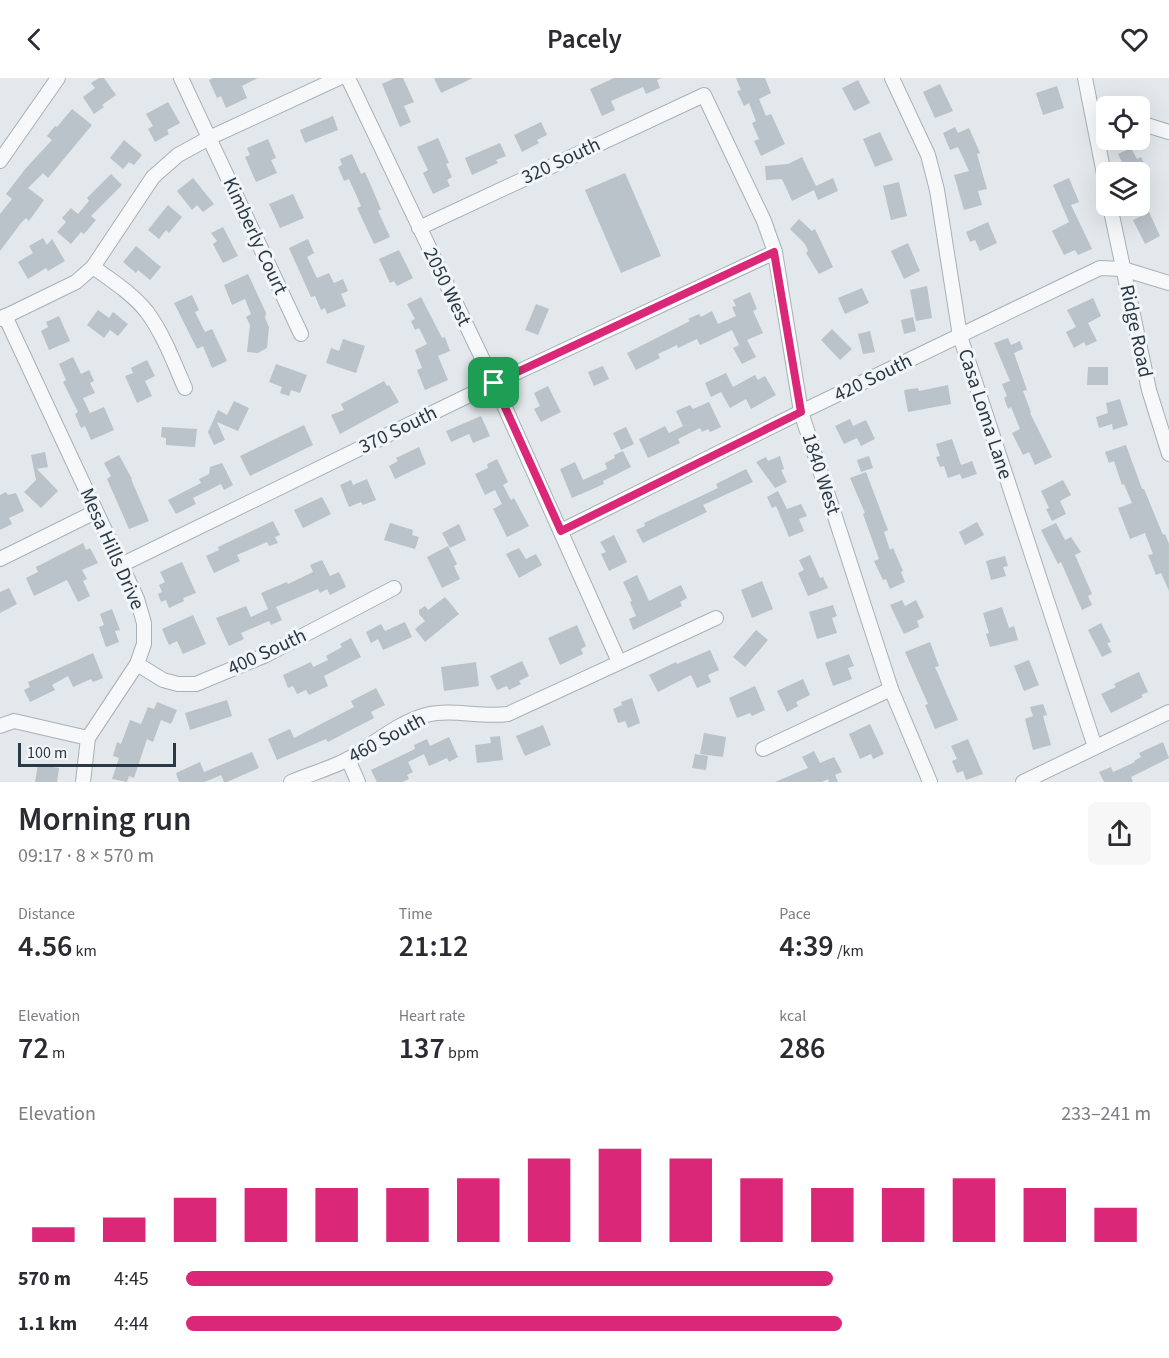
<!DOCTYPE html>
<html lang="en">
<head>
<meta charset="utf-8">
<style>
  body { margin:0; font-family:"Source Sans 3",sans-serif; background:#f7f7f7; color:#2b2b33; height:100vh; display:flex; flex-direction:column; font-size:22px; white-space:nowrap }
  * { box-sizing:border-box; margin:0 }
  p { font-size:20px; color:#7c7c81 }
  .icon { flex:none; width:33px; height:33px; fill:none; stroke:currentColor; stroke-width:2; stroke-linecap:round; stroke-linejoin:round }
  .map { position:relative; height:704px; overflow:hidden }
  .sheet { display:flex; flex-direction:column; background:#fff; flex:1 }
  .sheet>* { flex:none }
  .buttons { position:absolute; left:1096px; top:18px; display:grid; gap:12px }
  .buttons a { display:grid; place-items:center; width:54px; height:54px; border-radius:9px; background:#fff; box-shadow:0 6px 24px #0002; font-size:30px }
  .scale { position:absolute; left:18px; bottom:15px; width:158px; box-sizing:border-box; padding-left:6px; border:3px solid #2a3945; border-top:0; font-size:16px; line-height:21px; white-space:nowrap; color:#2a3945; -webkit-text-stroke:4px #f3f6f9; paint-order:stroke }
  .pin { position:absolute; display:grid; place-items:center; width:51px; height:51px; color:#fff; margin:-26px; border-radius:12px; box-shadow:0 3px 9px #0006 }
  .round { display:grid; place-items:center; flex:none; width:63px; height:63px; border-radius:9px; background:#f7f7f7 }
  .head { display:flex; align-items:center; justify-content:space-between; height:102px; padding:0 18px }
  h1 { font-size:33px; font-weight:600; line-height:45px }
  .metrics { display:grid; grid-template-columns:repeat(3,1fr); gap:9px; height:102px; padding:6px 18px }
  .metrics div { display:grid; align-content:center }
  .metrics b { font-size:30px; font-weight:600 }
  .metrics small { font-size:16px; font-weight:400 }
  .metrics p { font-size:16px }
  .chart { height:168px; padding:12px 18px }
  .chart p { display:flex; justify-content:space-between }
  .chart svg { width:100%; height:108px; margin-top:6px; stroke:#db2777; stroke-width:6 }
  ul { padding:0 18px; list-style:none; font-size:20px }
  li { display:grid; grid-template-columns:96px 72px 1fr; align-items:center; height:45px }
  li i { height:15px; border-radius:8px; background:#db2777 }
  header { display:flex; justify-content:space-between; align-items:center; height:78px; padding:0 18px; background:#fff; font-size:27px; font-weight:600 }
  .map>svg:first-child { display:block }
  .building { fill:#bac2ca }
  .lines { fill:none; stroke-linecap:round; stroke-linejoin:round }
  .minor-casing { stroke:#a8b0b7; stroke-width:16 }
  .minor { stroke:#f6f8fa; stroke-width:14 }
  .route-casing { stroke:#fff; stroke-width:12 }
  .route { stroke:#db2777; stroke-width:8 }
  .labels { text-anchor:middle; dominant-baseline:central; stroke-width:6; stroke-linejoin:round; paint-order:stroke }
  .street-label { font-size:20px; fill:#2a3945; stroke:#f3f6f9 }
</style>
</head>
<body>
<header><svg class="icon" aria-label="back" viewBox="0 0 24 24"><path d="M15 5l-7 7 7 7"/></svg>Pacely<svg class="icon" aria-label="heart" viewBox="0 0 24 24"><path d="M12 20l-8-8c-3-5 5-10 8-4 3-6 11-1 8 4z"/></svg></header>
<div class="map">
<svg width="1169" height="704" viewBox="0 0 1169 704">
  <rect width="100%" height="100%" fill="#e3e8ec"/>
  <!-- building -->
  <g class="building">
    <polygon points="99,0 104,0 116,17 102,27 104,29 94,36 83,19 95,10 91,5"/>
    <polygon points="213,0 258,0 242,8 247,20 226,30 221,18 217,20 209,2"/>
    <polygon points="395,0 403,0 414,24 404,28 411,44 400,49 382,6"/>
    <polygon points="434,0 473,0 441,15"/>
    <polygon points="614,0 662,0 657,2 660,10 646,16 643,9 611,23 615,32 602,38 590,11"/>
    <polygon points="736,0 765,0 771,15 759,21 766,38 771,36 785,66 761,78 754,63 759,61 752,45 756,43 749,25 744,28 737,13 741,12"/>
    <polygon points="858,2 870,25 854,33 842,10"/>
    <polygon points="940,6 953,33 935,40 923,14"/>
    <polygon points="1057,8 1064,30 1043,37 1036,15"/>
    <polygon points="168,24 180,45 167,52 169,56 155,64 148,51 153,48 146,36"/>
    <polygon points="72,31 92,47 48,100 43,95 28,110 44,122 29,143 26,140 21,145 0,173 0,136 12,121 6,116 26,90 52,62 47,58 55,48 57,49"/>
    <polygon points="333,38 338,52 305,65 300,52"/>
    <polygon points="541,44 547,57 537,62 539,65 522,74 514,57"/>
    <polygon points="955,49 958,55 969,50 980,75 977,76 987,111 978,113 982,127 964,132 954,97 969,93 958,69 950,72 943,55"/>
    <polygon points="880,54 893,82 875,89 863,61"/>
    <polygon points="438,60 449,85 446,86 452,99 447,102 450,108 433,116 423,95 428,92 417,69"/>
    <polygon points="268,61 276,80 271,82 277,95 256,104 245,79 250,77 247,70"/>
    <polygon points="124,62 142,77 134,87 129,84 123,91 110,80"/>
    <polygon points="500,65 506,78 496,82 498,85 472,97 465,80"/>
    <polygon points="1131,70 1137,81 1141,79 1147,92 1142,94 1127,94 1118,76"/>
    <polygon points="352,76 361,96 365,94 381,131 378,133 390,159 374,166 357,130 361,128 349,101 344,103 338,89 342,87 340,81"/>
    <polygon points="802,79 816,108 833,100 838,113 818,122 814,112 792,123 782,101 766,102 765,88 788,86"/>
    <polygon points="625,95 661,178 621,195 585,112"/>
    <polygon points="111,96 122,107 91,138 96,142 84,156 81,154 71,166 57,154 66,144 62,140 71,130 78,136 89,123 87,120"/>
    <polygon points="193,100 214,126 203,134 197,127 192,132 177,113"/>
    <polygon points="1069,100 1079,124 1071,127 1092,171 1078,177 1075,172 1064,177 1052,153 1069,144 1053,107"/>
    <polygon points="899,104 907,138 891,142 883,108"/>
    <polygon points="293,116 304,140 280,150 269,126"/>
    <polygon points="168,127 182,139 169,155 166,152 159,161 148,152"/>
    <polygon points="1149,134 1160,158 1145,166 1133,142"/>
    <polygon points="799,141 812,153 815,151 833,189 819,196 806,175 808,173 805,166 790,151"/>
    <polygon points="988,144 997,165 980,173 975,162 970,164 966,154"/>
    <polygon points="223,149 238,178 223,185 213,166 217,163 211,155"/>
    <polygon points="43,160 47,167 52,161 65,183 48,193 46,190 28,201 18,184 33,175 29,168"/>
    <polygon points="308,161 314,175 307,179 317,200 329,195 334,205 343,201 348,213 341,216 346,228 327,236 325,230 321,232 315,218 311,219 289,170"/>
    <polygon points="908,165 920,193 904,201 891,173"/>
    <polygon points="136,168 161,189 150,202 138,192 136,195 123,184"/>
    <polygon points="399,172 413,200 397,208 394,203 390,205 379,181"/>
    <polygon points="248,196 266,235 265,240 269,249 267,270 258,275 247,274 250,247 246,239 251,236 245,221 232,227 224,207"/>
    <polygon points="927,208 932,240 916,243 910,212"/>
    <polygon points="862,210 869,225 845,236 838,220"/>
    <polygon points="750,214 757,231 753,233 763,255 747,262 756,279 742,286 733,270 739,267 732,252 700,267 697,261 678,270 677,267 658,276 660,280 636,292 627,275 690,243 688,241 699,236 701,239 712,233 718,246 736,238 732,229 736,228 733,222"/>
    <polygon points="192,217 199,232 195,234 205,254 212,251 227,283 212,290 203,268 197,271 174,225"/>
    <polygon points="421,219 442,260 445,259 450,273 438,278 448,302 425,312 417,292 422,290 415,272 427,266 419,250 415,252 411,243 415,241 407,226"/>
    <polygon points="1093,220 1101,238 1088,245 1097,263 1086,268 1084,264 1074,270 1066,254 1076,249 1067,232"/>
    <polygon points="536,226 549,231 538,257 525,252"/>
    <polygon points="98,232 109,240 113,234 128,246 118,258 110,252 104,260 87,247"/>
    <polygon points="59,238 70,263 49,272 41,253 48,249 46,244"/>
    <polygon points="913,239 916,253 904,256 901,242"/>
    <polygon points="832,251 852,271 840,282 821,262"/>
    <polygon points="870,253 875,274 863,276 858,256"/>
    <polygon points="1008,260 1011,267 1020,263 1023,271 1014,275 1027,312 1023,313 1031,334 1030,335 1052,379 1035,387 1029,374 1023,377 1012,355 1020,351 1011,329 1008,331 1004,320 1007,318 1002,306 1010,303 994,265"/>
    <polygon points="343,261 365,268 356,295 326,285 331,270 339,273"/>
    <polygon points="73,279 81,296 89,292 94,303 90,305 95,315 83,320 90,335 104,329 114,352 91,362 85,348 81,350 75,336 78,334 63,304 66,302 59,286"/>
    <polygon points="147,282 155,298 145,303 152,318 137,325 125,298 133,295 131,290"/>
    <polygon points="276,286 307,297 300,315 291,312 289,318 280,315 282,309 269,304"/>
    <polygon points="603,288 609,301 594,308 588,294"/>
    <polygon points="1088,289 1108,289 1108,307 1087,307"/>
    <polygon points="726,295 733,309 755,297 758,302 765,298 776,317 751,331 746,321 730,330 721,314 711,319 705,305"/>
    <polygon points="384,303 387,308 389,307 399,324 340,356 331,337 344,332 341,326"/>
    <polygon points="948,307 951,326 908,334 904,312 918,310 919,313"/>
    <polygon points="548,308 561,334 541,344 534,331 540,328 534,315"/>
    <polygon points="1120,321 1128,347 1113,352 1112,346 1099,350 1096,339 1108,335 1106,325"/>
    <polygon points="234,323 249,330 238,353 217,344 225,362 214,367 208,354 218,332 227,337"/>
    <polygon points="709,324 721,349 710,354 708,351 702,354 700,350 678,361 680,365 648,380 639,361 665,348 669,355 683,348 676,333 690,327 693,331"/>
    <polygon points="481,338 490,358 473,365 469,356 451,364 446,353"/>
    <polygon points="850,341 853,348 866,342 875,361 861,368 857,360 844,366 835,348"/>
    <polygon points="304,347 313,367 250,398 240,378"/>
    <polygon points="162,349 197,351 195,369 166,367 166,360 161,359"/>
    <polygon points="626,349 634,366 621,372 613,355"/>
    <polygon points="952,361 961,387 972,383 977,396 962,401 960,396 948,400 944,388 940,389 936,379 940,378 936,366"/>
    <polygon points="1126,367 1142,411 1144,411 1163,457 1165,456 1169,466 1169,513 1161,495 1156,497 1148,477 1153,476 1145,455 1130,461 1118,430 1132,425 1124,406 1122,407 1114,383 1109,385 1105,374"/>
    <polygon points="419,369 426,386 395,401 389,388 398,383 396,380"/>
    <polygon points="623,373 631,389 603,403 604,406 572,420 560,391 575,384 583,402 607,391 605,385 615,380 614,377"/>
    <polygon points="45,374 48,389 37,391 58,413 41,430 24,414 36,402 31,377"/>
    <polygon points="119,377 132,401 131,401 149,443 129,451 107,401 111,398 104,385"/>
    <polygon points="780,378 784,391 781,392 787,404 775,410 756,384 766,379 768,383"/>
    <polygon points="869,378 873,390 861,394 857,382"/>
    <polygon points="497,381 508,404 503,407 511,422 514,420 529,448 507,459 493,431 502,426 495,412 485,417 475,396 488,390 487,386"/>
    <polygon points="222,385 233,407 224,412 221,406 193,420 196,426 176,436 168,422 201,405 199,401 209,396 210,389"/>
    <polygon points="746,391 753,404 703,427 707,434 643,465 636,452 645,448 644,445 718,410 716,406"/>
    <polygon points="866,394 888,452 884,454 890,472 893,470 903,493 901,494 905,504 890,511 886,501 883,502 874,483 879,481 863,436 865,435 850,400"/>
    <polygon points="367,401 376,422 363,427 361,424 349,429 340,407 351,402 353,407"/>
    <polygon points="1063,402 1071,417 1060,423 1066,436 1052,443 1046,431 1049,430 1041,413"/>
    <polygon points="778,413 787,431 801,426 807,438 799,441 804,453 789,459 776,428 772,430 767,419"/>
    <polygon points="6,414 8,417 16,415 24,433 9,440 12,446 0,452 0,417"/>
    <polygon points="322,419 331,436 303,450 294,432"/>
    <polygon points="273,443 280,457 275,459 278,465 269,468 267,464 237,477 240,483 214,495 206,478 219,472 218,469"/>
    <polygon points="977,444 984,457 965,467 959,454"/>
    <polygon points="390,445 413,452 412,457 419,459 415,471 384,462"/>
    <polygon points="1056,445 1065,462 1071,459 1081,474 1075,477 1092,516 1088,518 1092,527 1082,532 1061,484 1058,486 1041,452"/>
    <polygon points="459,446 466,462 450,470 442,455"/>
    <polygon points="614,457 627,484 609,493 601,476 606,474 600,464"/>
    <polygon points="83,465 86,472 90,470 98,485 82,492 87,501 83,503 90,518 78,524 67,502 34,518 26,500 38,494 36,489"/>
    <polygon points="448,468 457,486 454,488 460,501 442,510 427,479"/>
    <polygon points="519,470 526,481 536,476 542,487 519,500 506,476"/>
    <polygon points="810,477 820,500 823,499 828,510 808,518 798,495 804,492 799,482"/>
    <polygon points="1005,478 1008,488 1003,489 1006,498 991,502 986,483"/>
    <polygon points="322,482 330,498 339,494 346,509 330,517 327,511 320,515 318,511 276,529 282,542 271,547 269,543 241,555 244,561 229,568 216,540 246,528 251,539 268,531 261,515 287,504 288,506 313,494 310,487"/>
    <polygon points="182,484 196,515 183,520 184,523 169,530 166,522 161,524 158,516 162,514 159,507 165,504 160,494"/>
    <polygon points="637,497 649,523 681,507 687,520 680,524 682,528 633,552 629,541 636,538 630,524 632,523 623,504"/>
    <polygon points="762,503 773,531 752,540 741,512"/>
    <polygon points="9,510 17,526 0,535 0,514"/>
    <polygon points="445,519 459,536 425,564 415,551 425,543 419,536 419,532 425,528 428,532"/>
    <polygon points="902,522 905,528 916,522 924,539 917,543 919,549 904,556 890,527"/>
    <polygon points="833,527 837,538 832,540 837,555 817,561 809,534"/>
    <polygon points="1002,529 1009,550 1014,548 1018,562 990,569 986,556 989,555 983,535"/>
    <polygon points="112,531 120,552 115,553 119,564 106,569 99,549 104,547 100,536"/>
    <polygon points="193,537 206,566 183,576 177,563 169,567 162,551"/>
    <polygon points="405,544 412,559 383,572 378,561 371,565 366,554 381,546 385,553"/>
    <polygon points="1101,545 1111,564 1107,565 1112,574 1102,579 1088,552"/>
    <polygon points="577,547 586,568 581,571 583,576 560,587 548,560"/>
    <polygon points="756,552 768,562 745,589 733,579"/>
    <polygon points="351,560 361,579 324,598 328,608 309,617 306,612 297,616 293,608 288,610 283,597 311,584 313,589 328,582 326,578 342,569 340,566"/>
    <polygon points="930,564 939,588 935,589 958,642 935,651 925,627 928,626 905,574"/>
    <polygon points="710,572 719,592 708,597 711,604 697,610 691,597 658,614 649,597 676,584 677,586"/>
    <polygon points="93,575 103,600 93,604 91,601 73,609 68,598 52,607 55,612 30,624 24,612 30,609 28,604"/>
    <polygon points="849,576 854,588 848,590 852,601 833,608 825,585"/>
    <polygon points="1029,582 1039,607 1024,613 1014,588"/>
    <polygon points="522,583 529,598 519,603 521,606 509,612 507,608 497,612 490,598"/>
    <polygon points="476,584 479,608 444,613 441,589"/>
    <polygon points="1139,594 1148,614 1141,617 1143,619 1111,635 1101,616 1116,609 1114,606"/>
    <polygon points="803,601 810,617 796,624 798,628 787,634 777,613"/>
    <polygon points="755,608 765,632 752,638 750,635 737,640 729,620"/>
    <polygon points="376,610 385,627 371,634 374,640 328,664 326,661 277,682 268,661 290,651 294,660 354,629 351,623"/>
    <polygon points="632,620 640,645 628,650 625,643 618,645 613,631 622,627 621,624"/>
    <polygon points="227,622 232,638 190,652 185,635"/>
    <polygon points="157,624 177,632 171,646 161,642 153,664 147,661 134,700 129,698 127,704 112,701 119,680 113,678 117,664 121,666 130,642 141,646 148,629 154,631"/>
    <polygon points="1043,626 1047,637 1043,638 1051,667 1033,672 1025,641 1033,638 1030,629"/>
    <polygon points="870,646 884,676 873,681 871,676 860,681 849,656"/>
    <polygon points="543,647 551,667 525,678 516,658"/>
    <polygon points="704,655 726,659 723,679 700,676"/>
    <polygon points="500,658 503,682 477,685 475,667 491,665 490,659"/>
    <polygon points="449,659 458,679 449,684 447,680 429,688 424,676 408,684 413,694 407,697 409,701 402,704 377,704 371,692 415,671 414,667 427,661 430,668"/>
    <polygon points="968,661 983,696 966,702 963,693 957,695 952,683 957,681 951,668"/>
    <polygon points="1163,664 1169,680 1131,699 1133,704 1104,704 1099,694 1111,689 1113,694 1135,684 1134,683 1141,679 1139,675"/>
    <polygon points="814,673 820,685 834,679 842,694 835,697 838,704 829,704 828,701 822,704 775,704 808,690 802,679"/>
    <polygon points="252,674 259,690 227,704 224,704 221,697 205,704 179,704 176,695 200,684 204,694"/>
    <polygon points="695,676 708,678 706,692 692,690"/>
    <polygon points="38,686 59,690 57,704 35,704"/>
  </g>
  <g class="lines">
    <!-- minor casing -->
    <g class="minor-casing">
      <g id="minor">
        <polyline points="181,0 301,256"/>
        <polyline points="348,0 494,305 619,584"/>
        <polyline points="892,0 928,77 937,112 960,258 1095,669"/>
        <polyline points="1085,0 1107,111"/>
        <polyline points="1092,33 1107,36"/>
        <polyline points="1140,45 1169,54"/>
        <polyline points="0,83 58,0"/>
        <polyline points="1110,128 1149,312 1169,376"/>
        <polyline points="419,150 704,17 764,143 775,174 801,334 891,611 930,704"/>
        <path d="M93,189C111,202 133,216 147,234C164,257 174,285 185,310"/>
        <polyline points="5,238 137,521 144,545 144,566 137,586 88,660 83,704"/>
        <polyline points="0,241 76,204 93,189 153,99 178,77 209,60 339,0"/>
        <polyline points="561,453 801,334 1100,190 1123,191 1169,205"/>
        <polyline points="0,481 95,434"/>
        <polyline points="121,487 494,305 775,174"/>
        <polyline points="137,586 163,602 178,606 196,606 266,577 394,510"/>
        <polyline points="0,648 14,643 88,660"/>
        <polyline points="763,671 891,611"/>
        <polyline points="348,681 358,704"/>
        <path d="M291,704C310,696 332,690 350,680C374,666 399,644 426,637C453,630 481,640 508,636L716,540"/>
        <polyline points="1023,704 1169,634"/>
      </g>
    </g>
    <!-- minor -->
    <use href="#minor" class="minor"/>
  </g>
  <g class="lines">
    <!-- route casing -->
    <g class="route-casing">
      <polygon id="route" points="774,174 801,334 561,453 494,305"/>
    </g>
    <!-- route -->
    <use href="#route" class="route"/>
  </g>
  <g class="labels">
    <!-- street labels -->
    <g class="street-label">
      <text transform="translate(561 83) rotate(-25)">320 South</text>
      <text transform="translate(255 158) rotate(65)">Kimberly Court</text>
      <text transform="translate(447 209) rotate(64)">2050 West</text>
      <text transform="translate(1136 253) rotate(78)">Ridge Road</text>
      <text transform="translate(873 300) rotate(-26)">420 South</text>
      <text transform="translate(985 336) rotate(72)">Casa Loma Lane</text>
      <text transform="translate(398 352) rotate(-26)">370 South</text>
      <text transform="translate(821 396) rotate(72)">1840 West</text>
      <text transform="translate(112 471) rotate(66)">Mesa Hills Drive</text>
      <text transform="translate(267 574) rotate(-25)">400 South</text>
      <text transform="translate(387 660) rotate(-28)">460 South</text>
    </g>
  </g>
</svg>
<div class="buttons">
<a><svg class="icon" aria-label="locate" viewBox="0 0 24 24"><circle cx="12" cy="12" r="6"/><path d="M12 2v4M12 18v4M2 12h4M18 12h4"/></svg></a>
<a><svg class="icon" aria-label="layers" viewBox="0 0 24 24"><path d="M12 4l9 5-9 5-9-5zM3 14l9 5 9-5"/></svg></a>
</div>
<div class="scale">100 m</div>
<div class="pin" style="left:494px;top:305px;background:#1e9e55"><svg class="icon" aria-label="arrive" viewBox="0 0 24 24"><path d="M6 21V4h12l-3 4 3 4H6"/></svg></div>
</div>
<section class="sheet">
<div class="head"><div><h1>Morning run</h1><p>09:17 · 8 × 570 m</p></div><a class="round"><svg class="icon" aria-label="share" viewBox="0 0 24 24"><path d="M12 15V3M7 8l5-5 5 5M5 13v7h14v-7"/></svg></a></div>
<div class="metrics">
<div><p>Distance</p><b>4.56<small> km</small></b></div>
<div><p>Time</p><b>21:12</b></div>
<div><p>Pace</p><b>4:39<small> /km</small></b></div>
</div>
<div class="metrics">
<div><p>Elevation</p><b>72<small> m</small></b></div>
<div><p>Heart rate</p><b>137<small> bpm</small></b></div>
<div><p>kcal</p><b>286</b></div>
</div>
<div class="chart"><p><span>Elevation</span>233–241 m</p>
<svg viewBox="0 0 160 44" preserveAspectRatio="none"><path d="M5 44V38M15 44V34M25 44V26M35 44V22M45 44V22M55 44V22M65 44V18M75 44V10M85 44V6M95 44V10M105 44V18M115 44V22M125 44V22M135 44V18M145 44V22M155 44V30"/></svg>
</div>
<ul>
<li><b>570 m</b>4:45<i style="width:67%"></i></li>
<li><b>1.1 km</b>4:44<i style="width:68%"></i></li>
</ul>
</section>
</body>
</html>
